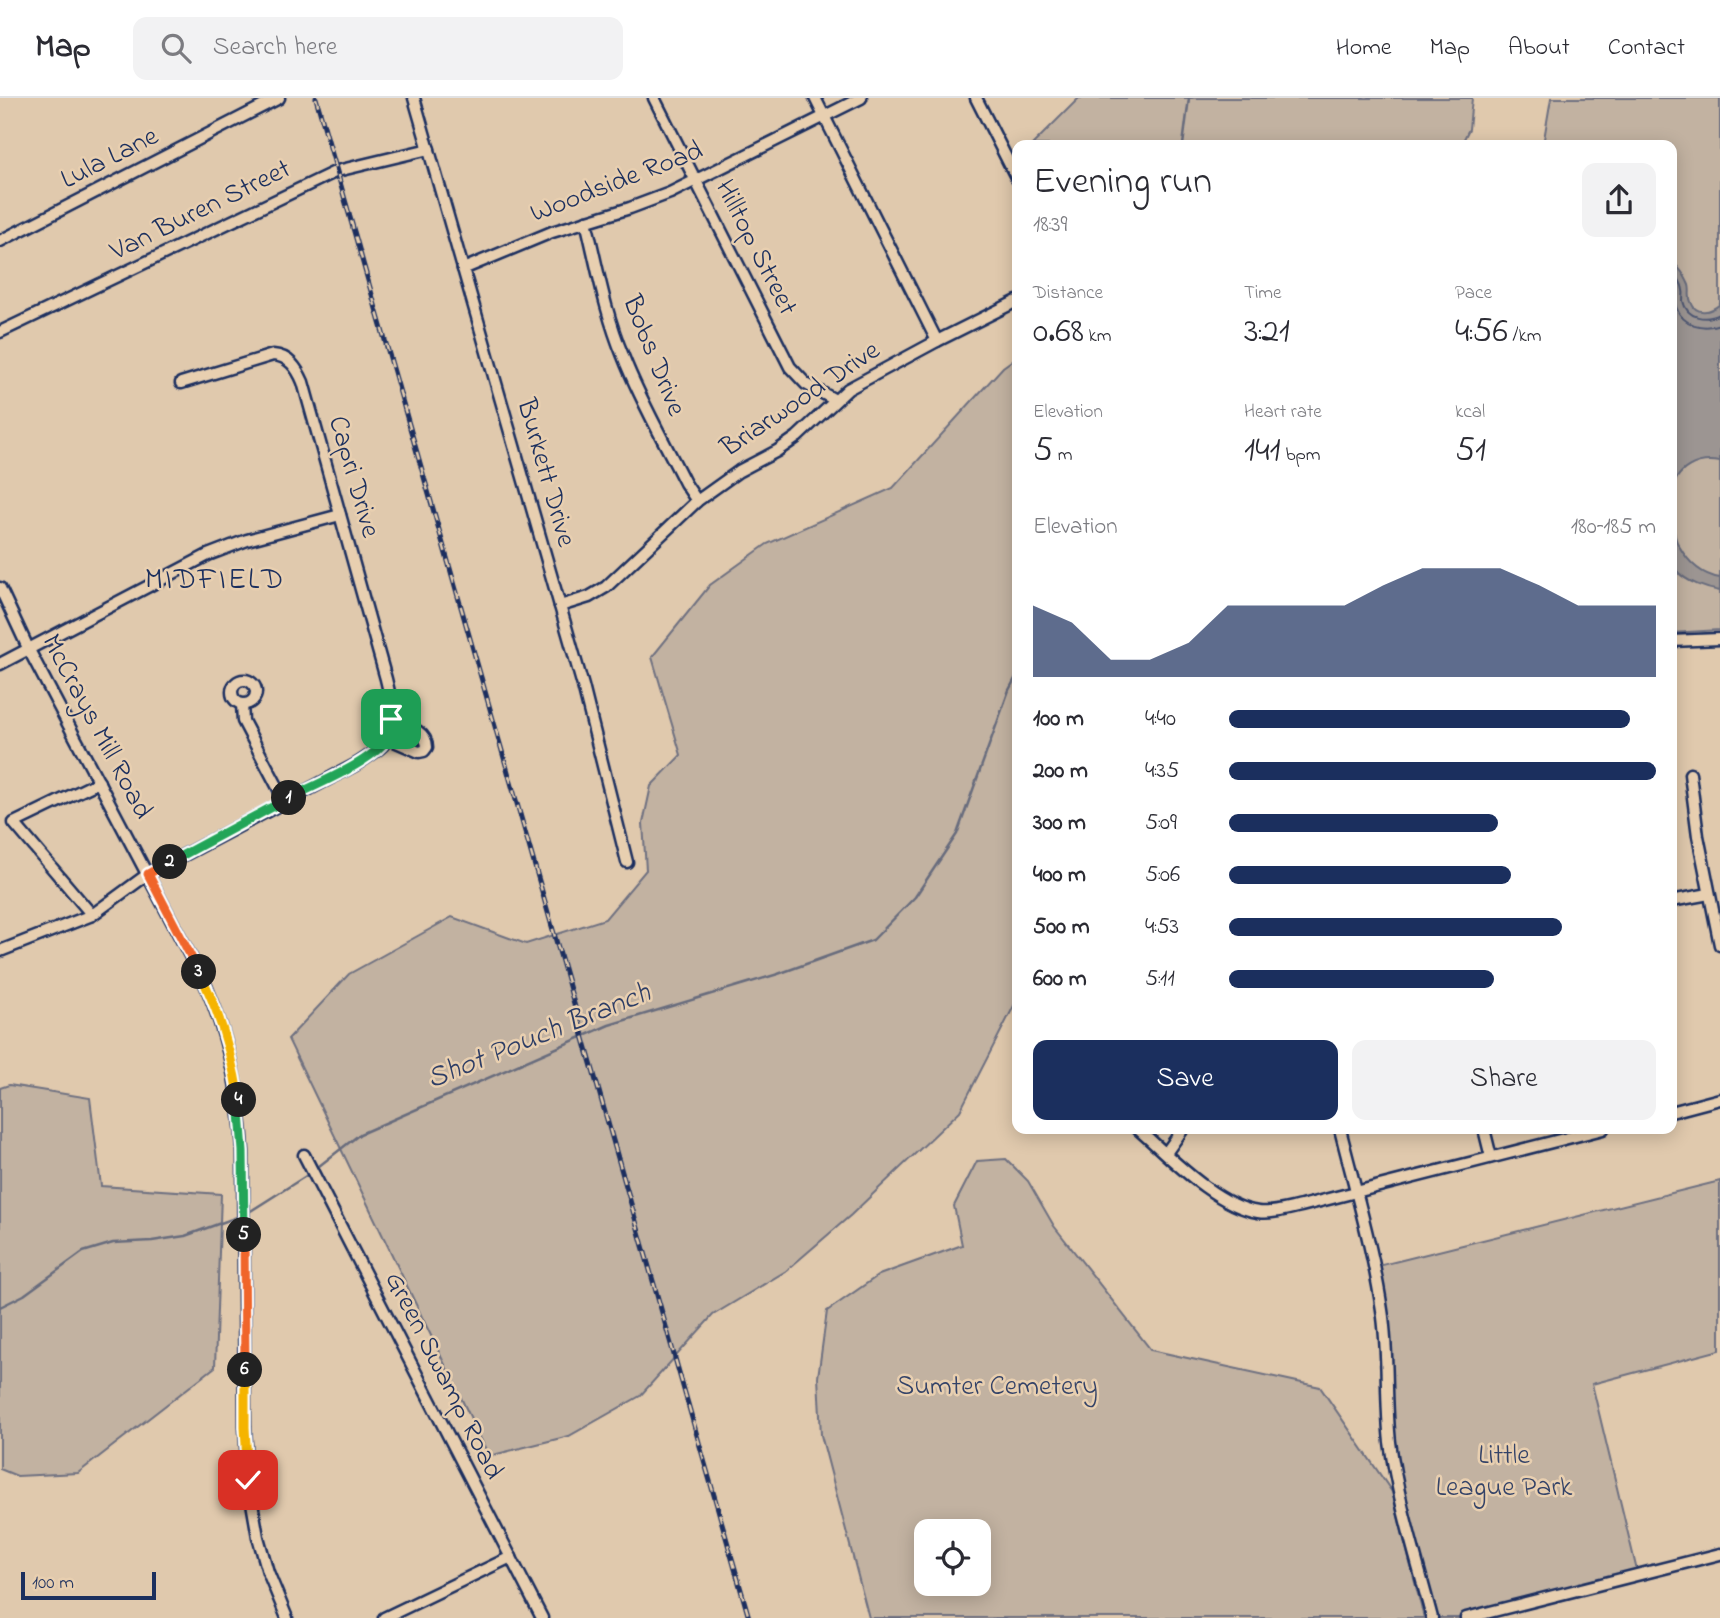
<!DOCTYPE html>
<html lang="en">
<head>
<meta charset="utf-8">
<style>
  body { margin:0; font-family:"Indie Flower",sans-serif; background:#f2f2f3; color:#2b2b33; height:100vh; display:flex; flex-direction:column; font-size:26px; white-space:nowrap }
  * { box-sizing:border-box; margin:0 }
  p { font-size:23px; color:#7c7c81 }
  .icon { flex:none; width:38px; height:38px; fill:none; stroke:currentColor; stroke-width:2; stroke-linecap:round; stroke-linejoin:round }
  .map { position:relative; flex:1; overflow:hidden }
  .panel { position:absolute; left:1012px; top:42px; width:665px; height:994px; display:flex; flex-direction:column; background:#fff; border-radius:14px; box-shadow:0 4px 18px #0003 }
  .panel>* { flex:none }
  .tools { position:absolute; left:914px; top:1421px; display:grid; gap:14px }
  .tools a { display:grid; place-items:center; width:77px; height:77px; border-radius:14px; background:#fff; box-shadow:0 4px 18px #0003; font-size:35px }
  .scale { position:absolute; left:21px; bottom:18px; width:135px; box-sizing:border-box; padding-left:7px; border:4px solid #1b2f5e; border-top:0; font-size:19px; line-height:24px; white-space:nowrap; color:#1b2f5e; -webkit-text-stroke:5px #e8cfb0; paint-order:stroke }
  .pin { position:absolute; display:grid; place-items:center; width:60px; height:60px; color:#fff; margin:-30px; border-radius:14px; box-shadow:0 4px 10px #0006 }
  .km { position:absolute; width:35px; height:35px; margin:-18px; border-radius:50%; background:#222; color:#fff; font-size:19px; line-height:35px; text-align:center }
  .round { display:grid; place-items:center; flex:none; width:74px; height:74px; border-radius:14px; background:#f2f2f3 }
  .overview { display:flex; align-items:center; justify-content:space-between; height:119px; padding:0 21px }
  h1 { font-size:38px; font-weight:600; line-height:52px }
  .stats { display:grid; grid-template-columns:repeat(3,1fr); gap:10px; height:119px; padding:7px 21px }
  .stats div { display:grid; align-content:center }
  .stats b { font-size:35px; font-weight:600 }
  .stats small { font-size:19px; font-weight:400 }
  .stats p { font-size:19px }
  .chart { height:196px; padding:14px 21px }
  .chart p { display:flex; justify-content:space-between }
  .chart svg { width:100%; height:126px; margin-top:7px; fill:#1b2f5e; opacity:.7 }
  .primary-button { display:flex; gap:14px; margin-top:auto; padding:14px 21px }
  .primary-button a { flex:1; height:80px; border-radius:14px; background:#1b2f5e; color:#fff; font-size:28px; font-weight:600; line-height:80px; text-align:center }
  .primary-button a+a { background:#f2f2f3; color:#2b2b33 }
  ul { padding:0 21px; list-style:none; font-size:23px }
  li { display:grid; grid-template-columns:112px 84px 1fr; align-items:center; height:52px }
  li i { height:18px; border-radius:9px; background:#1b2f5e }
  header { display:flex; align-items:center; gap:42px; box-sizing:border-box; height:98px; padding:0 35px; background:#fff; border-bottom:2px solid #e1e1e2 }
  header strong { font-size:33px }
  nav { display:flex; gap:38px; margin-inline-start:auto; font-size:24px }
  .search { width:490px; height:63px; background:#f2f2f3; display:flex; align-items:center; gap:18px; box-sizing:border-box; padding:0 24px; border-radius:14px; color:#7c7c81; font-size:26px }
  .map>svg:first-child { display:block }
  .green { fill:#c2b2a1; stroke:#6e7080; stroke-width:2; fill-rule:evenodd }
  .water { fill:#9c9592; stroke:#686c7d; stroke-width:2 }
  .lines { fill:none; stroke-linecap:round; stroke-linejoin:round }
  .shore { stroke:#4f5873; stroke-width:2 }
  .stream { stroke:#686c7d; stroke-width:2.5 }
  .minor-casing { stroke:#1b2f5e; stroke-width:15 }
  .minor { stroke:#e8cfb0; stroke-width:10 }
  .rail-casing { stroke:#1b2f5e; stroke-width:5 }
  .rail { stroke:#e8cfb0; stroke-width:2.5; stroke-dasharray:8; stroke-linecap:butt }
  .split-1-casing { stroke:#fff; stroke-width:14 }
  .split-2-casing { stroke:#fff; stroke-width:14 }
  .split-3-casing { stroke:#fff; stroke-width:14 }
  .split-4-casing { stroke:#fff; stroke-width:14 }
  .split-5-casing { stroke:#fff; stroke-width:14 }
  .split-6-casing { stroke:#fff; stroke-width:14 }
  .split-7-casing { stroke:#fff; stroke-width:14 }
  .split-1 { stroke:#22a559; stroke-width:9 }
  .split-2 { stroke:#22a559; stroke-width:9 }
  .split-3 { stroke:#f0652b; stroke-width:9 }
  .split-4 { stroke:#f5b400; stroke-width:9 }
  .split-5 { stroke:#22a559; stroke-width:9 }
  .split-6 { stroke:#f0652b; stroke-width:9 }
  .split-7 { stroke:#f5b400; stroke-width:9 }
  .labels { text-anchor:middle; dominant-baseline:central; stroke-width:5; stroke-linejoin:round; paint-order:stroke }
  .street-label { font-size:28px; fill:#1b2f5e; stroke:#e8cfb0 }
  .park-label { font-size:28px; fill:#344368; stroke:#e8cfb0 }
  .neighbourhood-label { font-size:30px; letter-spacing:2px; fill:#1b2f5e; stroke:#e8cfb0 }
  .water-label { font-size:30px; font-style:italic; fill:#2e3e66; stroke:#e8cfb0 }
</style>
</head>
<body>
<header>
<strong>Map</strong>
<div class="search"><svg class="icon" aria-label="search" viewBox="0 0 24 24"><circle cx="10" cy="10" r="6"/><path d="M15 15l6 6"/></svg>Search here</div>
<nav><a>Home</a><a>Map</a><a>About</a><a>Contact</a></nav>
</header>
<div class="map">
<svg width="1720" height="1520" viewBox="0 0 1720 1520">
  <rect width="100%" height="100%" fill="#e0c9ad"/>
  <filter id="ink" filterUnits="userSpaceOnUse"><feTurbulence type="fractalNoise" baseFrequency=".0143" numOctaves="2"/><feDisplacementMap in="SourceGraphic" scale="14" xChannelSelector="R" yChannelSelector="G"/><feConvolveMatrix kernelMatrix="1 2 1 2 8 2 1 2 1" color-interpolation-filters="sRGB"/></filter>
  <g filter="url(#ink)">
    <!-- green -->
    <g class="green">
      <polygon points="1079,0 1472,0 1469,31 1461,47 1032,47"/>
      <polygon points="1551,0 1720,0 1720,532 1671,535 1671,47 1543,47"/>
      <polygon points="1017,259 1017,902 960,1013 851,1117 786,1173 713,1217 640,1298 569,1338 489,1358 288,941 349,876 452,819 526,846 605,821 646,772 643,725 651,688 681,657 652,559 710,487 767,446 893,390 1003,269"/>
      <polygon points="9,987 90,1000 101,1088 221,1096 215,1269 78,1375 17,1378 0,1371 0,990"/>
      <path d="M1006,1061L1028,1083L1054,1128L1151,1252L1320,1289L1392,1394L1424,1520H869L821,1337L818,1279L827,1213L879,1177L962,1147L954,1108L977,1063ZM926,1433H978V1486H926Z"/>
      <polygon points="1720,1083 1720,1252 1592,1286 1638,1477 1466,1520 1432,1520 1401,1399 1374,1169"/>
    </g>
    <!-- water -->
    <path class="water" d="M1671,163C1680,170 1684,176 1689,187C1691,193 1688,198 1691,204C1696,218 1711,214 1720,206V364C1698,360 1675,370 1672,395C1671,402 1672,410 1672,417C1673,427 1673,439 1679,448C1688,464 1702,477 1720,480V493C1707,491 1686,484 1677,473C1674,470 1673,466 1671,463Z"/>
    <g class="lines">
      <!-- shore -->
      <g class="shore">
        <path d="M1671,172C1676,177 1682,185 1683,192C1684,195 1683,199 1683,203C1687,221 1706,223 1720,216"/>
        <path d="M1671,187C1675,194 1673,202 1676,209C1683,228 1703,232 1720,226"/>
      </g>
      <!-- stream -->
      <g class="stream">
        <polyline points="1183,47 1189,0"/>
        <polyline points="314,1072 360,1036 609,927 778,876 873,842 915,799 957,736 1009,592 1017,577"/>
        <polyline points="246,1116 309,1076"/>
        <polyline points="0,1209 24,1197 83,1154 113,1145 152,1143 185,1138 240,1118"/>
      </g>
      <!-- minor casing -->
      <g class="minor-casing">
        <g id="minor">
          <polyline points="414,0 583,588 627,764"/>
          <polyline points="654,0 790,269 806,286 835,302"/>
          <polyline points="815,0 937,243"/>
          <polyline points="976,0 1017,81"/>
          <path d="M586,123C597,168 605,215 623,258C640,302 664,343 685,385L697,403"/>
          <polyline points="0,143 279,0"/>
          <polyline points="463,171 552,134 630,110 670,95 861,0"/>
          <polyline points="0,234 337,73 429,51"/>
          <path d="M0,490L28,550L206,888C229,941 240,995 243,1053L245,1329L248,1382L258,1439L268,1474L287,1520"/>
          <polyline points="560,508 589,499 606,489 697,403 739,373 777,353 797,339 848,291 937,243 1017,203"/>
          <polyline points="1671,543 1720,541"/>
          <polyline points="0,566 208,457 247,442 340,417"/>
          <circle cx="244" cy="594" r="12"/>
          <polyline points="242,606 243,623 285,703"/>
          <path d="M387,640L419,654L424,653L427,649C427,632 404,627 391,621"/>
          <polyline points="1690,676 1698,738 1720,847"/>
          <polyline points="1671,803 1709,796"/>
          <polyline points="92,817 14,725 99,684"/>
          <path d="M0,853L92,817L148,776L355,667C364,661 375,655 383,647C397,629 391,601 386,581L303,284C297,270 289,258 273,257L181,285"/>
          <polyline points="1671,1014 1720,1001"/>
          <path d="M1138,1031C1169,1058 1216,1108 1258,1114C1272,1116 1287,1111 1301,1108L1603,1031"/>
          <path d="M1340,1031C1355,1091 1373,1151 1382,1212C1389,1256 1385,1300 1390,1344C1398,1404 1417,1462 1432,1520"/>
          <polyline points="1484,1031 1491,1059"/>
          <polyline points="1166,1055 1183,1031"/>
          <polyline points="304,1057 542,1520"/>
          <polyline points="384,1520 511,1459"/>
          <polyline points="1466,1520 1720,1456"/>
        </g>
      </g>
      <!-- minor -->
      <use href="#minor" class="minor"/>
      <!-- rail casing -->
      <g class="rail-casing">
        <polyline id="rail" points="316,0 749,1520"/>
      </g>
      <!-- rail -->
      <use href="#rail" class="rail"/>
    </g>
  </g>
  <g class="lines" filter="url(#ink)">
    <!-- split-1 casing -->
    <g class="split-1-casing">
      <path id="split-1" d="M289,700C314,688 364,667 382,647C388,640 390,631 391,621"/>
    </g>
    <!-- split-2 casing -->
    <g class="split-2-casing">
      <polyline id="split-2" points="170,764 289,700"/>
    </g>
    <!-- split-3 casing -->
    <g class="split-3-casing">
      <polyline id="split-3" points="170,764 148,776 199,874"/>
    </g>
    <!-- split-4 casing -->
    <g class="split-4-casing">
      <path id="split-4" d="M199,874C220,914 232,957 239,1002"/>
    </g>
    <!-- split-5 casing -->
    <g class="split-5-casing">
      <polyline id="split-5" points="239,1002 243,1053 244,1137"/>
    </g>
    <!-- split-6 casing -->
    <g class="split-6-casing">
      <polyline id="split-6" points="244,1137 245,1272"/>
    </g>
    <!-- split-7 casing -->
    <g class="split-7-casing">
      <polyline id="split-7" points="245,1272 245,1329 248,1382"/>
    </g>
    <!-- split-1 -->
    <use href="#split-1" class="split-1"/>
    <!-- split-2 -->
    <use href="#split-2" class="split-2"/>
    <!-- split-3 -->
    <use href="#split-3" class="split-3"/>
    <!-- split-4 -->
    <use href="#split-4" class="split-4"/>
    <!-- split-5 -->
    <use href="#split-5" class="split-5"/>
    <!-- split-6 -->
    <use href="#split-6" class="split-6"/>
    <!-- split-7 -->
    <use href="#split-7" class="split-7"/>
  </g>
  <g class="labels">
    <!-- street labels -->
    <g class="street-label">
      <text transform="translate(110 61) rotate(-27)">Lula Lane</text>
      <text transform="translate(617 85) rotate(-21)">Woodside Road</text>
      <text transform="translate(201 113) rotate(-26)">Van Buren Street</text>
      <text transform="translate(755 150) rotate(63)">Hilltop Street</text>
      <text transform="translate(653 258) rotate(68)">Bobs Drive</text>
      <text transform="translate(801 302) rotate(-34)">Briarwood Drive</text>
      <text transform="translate(545 375) rotate(74)">Burkett Drive</text>
      <text transform="translate(353 379) rotate(74)">Capri Drive</text>
      <text transform="translate(96 629) rotate(62)">McCrays Mill Road</text>
      <text transform="translate(443 1278) rotate(63)">Green Swamp Road</text>
    </g>
    <!-- park labels -->
    <g class="park-label">
      <text x="997" y="1289">Sumter Cemetery</text>
      <text x="1504" y="1358">Little<tspan x="1504" dy="32">League Park</tspan></text>
    </g>
    <!-- neighbourhood labels -->
    <g class="neighbourhood-label">
      <text x="215" y="483">MIDFIELD</text>
    </g>
    <!-- water labels -->
    <g class="water-label">
      <text transform="translate(539 939) rotate(-22)">Shot Pouch Branch</text>
    </g>
  </g>
</svg>
<div class="tools">
<a><svg class="icon" aria-label="locate" viewBox="0 0 24 24"><circle cx="12" cy="12" r="6"/><path d="M12 2v4M12 18v4M2 12h4M18 12h4"/></svg></a>
</div>
<div class="scale">100 m</div>
<div class="pin" style="left:391px;top:621px;background:#1e9e55"><svg class="icon" aria-label="arrive" viewBox="0 0 24 24"><path d="M6 21V4h12l-3 4 3 4H6"/></svg></div>
<div class="pin" style="left:248px;top:1382px;background:#d93025"><svg class="icon" aria-label="check" viewBox="0 0 24 24"><path d="M5 12l5 5 9-10"/></svg></div>
<b class="km" style="left:289px;top:700px">1</b>
<b class="km" style="left:170px;top:764px">2</b>
<b class="km" style="left:199px;top:874px">3</b>
<b class="km" style="left:239px;top:1002px">4</b>
<b class="km" style="left:244px;top:1137px">5</b>
<b class="km" style="left:245px;top:1272px">6</b>
<section class="panel">
<div class="overview"><div><h1>Evening run</h1><p>18:39</p></div><a class="round"><svg class="icon" aria-label="share" viewBox="0 0 24 24"><path d="M12 15V3M7 8l5-5 5 5M5 13v7h14v-7"/></svg></a></div>
<div class="stats">
<div><p>Distance</p><b>0.68<small> km</small></b></div>
<div><p>Time</p><b>3:21</b></div>
<div><p>Pace</p><b>4:56<small> /km</small></b></div>
</div>
<div class="stats">
<div><p>Elevation</p><b>5<small> m</small></b></div>
<div><p>Heart rate</p><b>141<small> bpm</small></b></div>
<div><p>kcal</p><b>51</b></div>
</div>
<div class="chart"><p><span>Elevation</span>180–185 m</p>
<svg viewBox="0 0 160 44" preserveAspectRatio="none"><path d="M0 44V19L10 25L20 38L30 38L40 32L50 19L60 19L70 19L80 19L90 12L100 6L110 6L120 6L130 12L140 19L150 19L160 19V44z"/></svg>
</div>
<ul>
<li><b>100 m</b>4:40<i style="width:94%"></i></li>
<li><b>200 m</b>4:35<i style="width:100%"></i></li>
<li><b>300 m</b>5:09<i style="width:63%"></i></li>
<li><b>400 m</b>5:06<i style="width:66%"></i></li>
<li><b>500 m</b>4:53<i style="width:78%"></i></li>
<li><b>600 m</b>5:11<i style="width:62%"></i></li>
</ul>
<div class="primary-button"><a>Save</a><a>Share</a></div>
</section>
</div>
</body>
</html>
